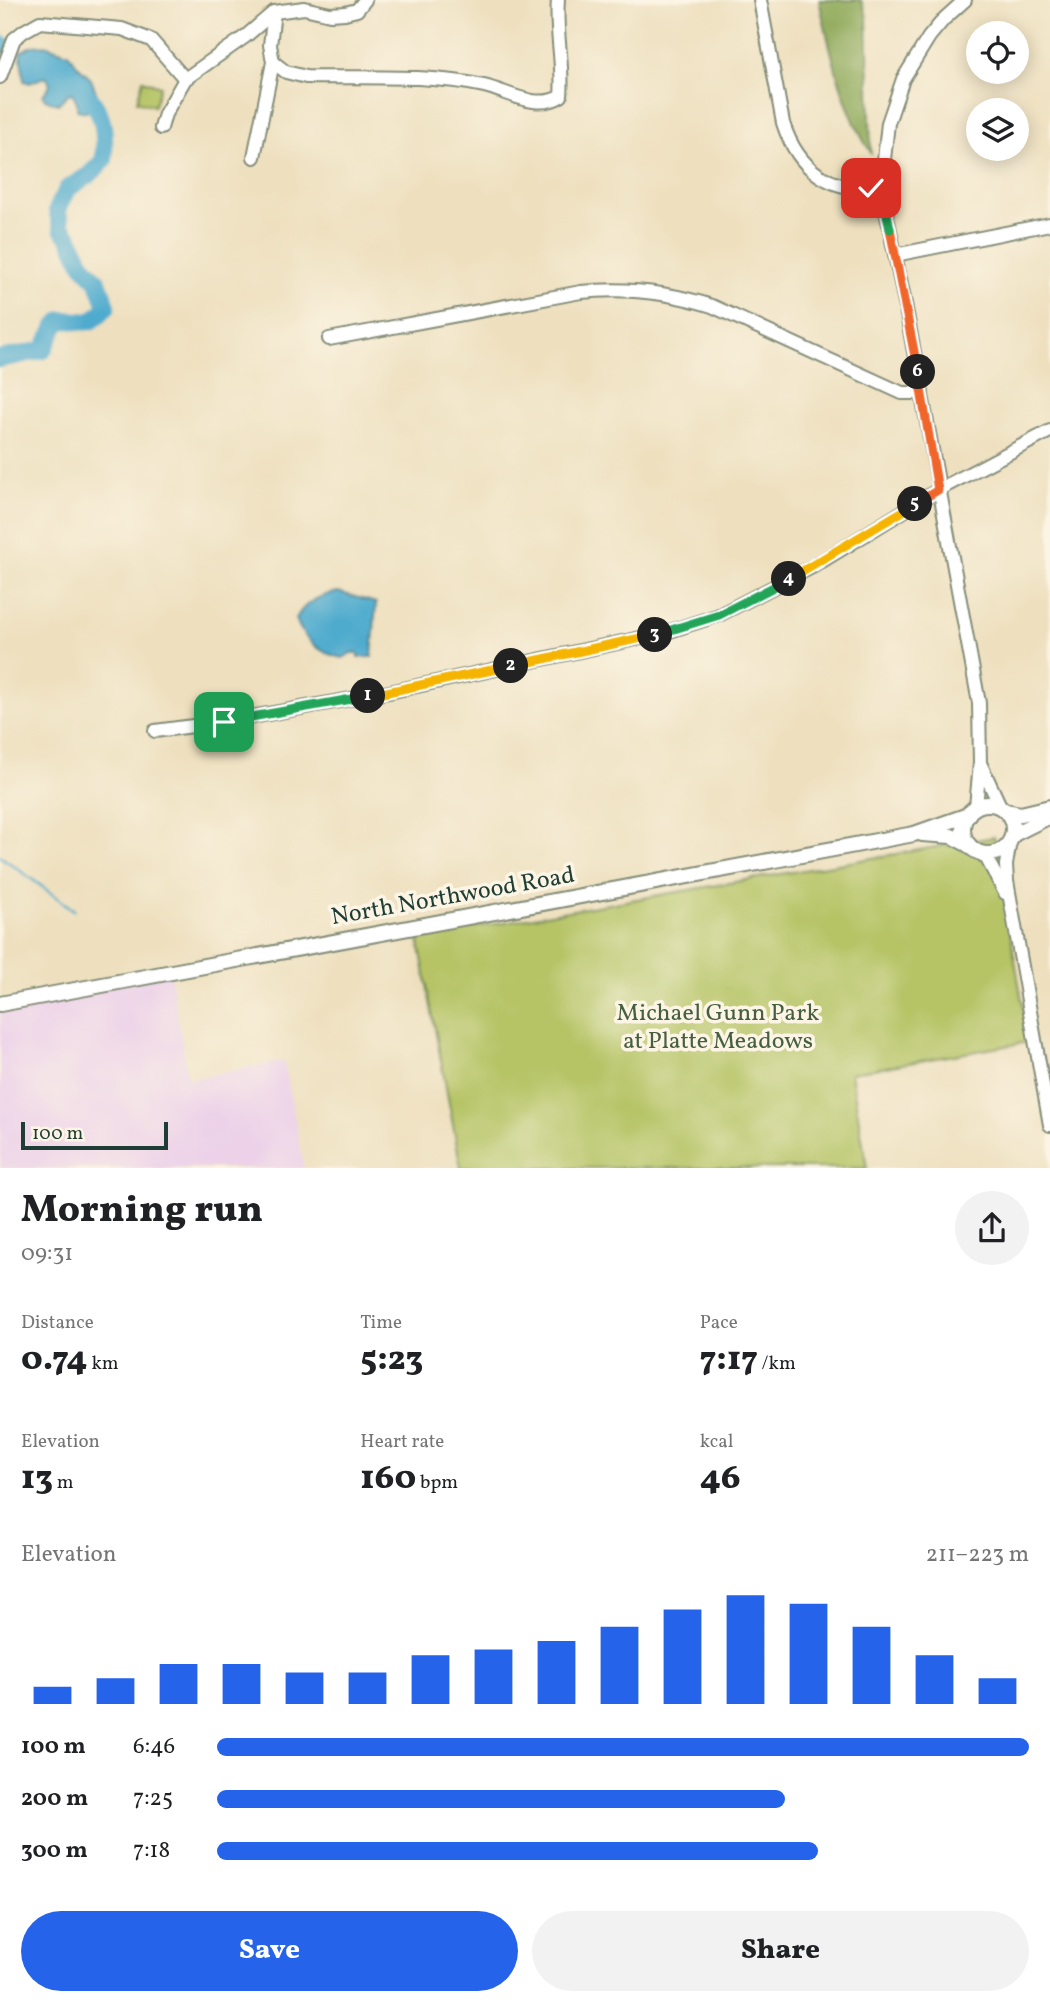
<!DOCTYPE html>
<html lang="en">
<head>
<meta charset="utf-8">
<style>
  body { margin:0; font-family:Vollkorn,serif; background:#f2f2f2; color:#202124; height:100vh; display:flex; flex-direction:column; font-size:26px; white-space:nowrap }
  * { box-sizing:border-box; margin:0 }
  p { font-size:23px; color:#757577 }
  .icon { flex:none; width:38px; height:38px; fill:none; stroke:currentColor; stroke-width:2; stroke-linecap:round; stroke-linejoin:round }
  .map { position:relative; height:1168px; overflow:hidden }
  .drawer { display:flex; flex-direction:column; background:#fff; flex:1 }
  .drawer>* { flex:none }
  .tools { position:absolute; left:966px; top:21px; display:grid; gap:14px }
  .tools a { display:grid; place-items:center; width:63px; height:63px; border-radius:50%; background:#fff; box-shadow:0 4px 18px #0003; font-size:35px }
  .scale { position:absolute; left:21px; bottom:18px; width:147px; box-sizing:border-box; padding-left:7px; border:4px solid #1f3d34; border-top:0; font-size:19px; line-height:24px; white-space:nowrap; color:#1f3d34; -webkit-text-stroke:5px #fcf5e5; paint-order:stroke }
  .pin { position:absolute; display:grid; place-items:center; width:60px; height:60px; color:#fff; margin:-30px; border-radius:14px; box-shadow:0 4px 10px #0006 }
  .km { position:absolute; width:35px; height:35px; margin:-18px; border-radius:50%; background:#222; color:#fff; font-size:19px; line-height:35px; text-align:center }
  .round { display:grid; place-items:center; flex:none; width:74px; height:74px; border-radius:37px; background:#f2f2f2 }
  .head { display:flex; align-items:center; justify-content:space-between; height:119px; padding:0 21px }
  h1 { font-size:38px; font-weight:800; line-height:52px }
  .stats { display:grid; grid-template-columns:repeat(3,1fr); gap:10px; height:119px; padding:7px 21px }
  .stats div { display:grid; align-content:center }
  .stats b { font-size:35px; font-weight:800 }
  .stats small { font-size:19px; font-weight:400 }
  .stats p { font-size:19px }
  .chart { height:196px; padding:14px 21px }
  .chart p { display:flex; justify-content:space-between }
  .chart svg { width:100%; height:126px; margin-top:7px; stroke:#2563eb; stroke-width:6 }
  .button { display:flex; gap:14px; margin-top:auto; padding:14px 21px }
  .button a { flex:1; height:80px; border-radius:42px; background:#2563eb; color:#fff; font-size:28px; font-weight:800; line-height:80px; text-align:center }
  .button a+a { background:#f2f2f2; color:#202124 }
  ul { padding:0 21px; list-style:none; font-size:23px }
  li { display:grid; grid-template-columns:112px 84px 1fr; align-items:center; height:52px }
  li i { height:18px; border-radius:9px; background:#2563eb }
  .map>svg:first-child { display:block }
  .built { fill:#ecd1e9 }
  .green { fill:#b6c466; stroke:#6a804d; stroke-width:2 }
  .forest { fill:#90aa5b; stroke:#587448; stroke-width:2 }
  .water { fill:#50abce; stroke:#387481; stroke-width:2 }
  .lines { fill:none; stroke-linecap:round; stroke-linejoin:round }
  .stream { stroke:#50abce; stroke-width:2.5 }
  .river { stroke:#50abce; stroke-width:18 }
  .minor-casing { stroke:#868e7a; stroke-width:16 }
  .tertiary-casing { stroke:#868e7a; stroke-width:18 }
  .minor { stroke:#fff; stroke-width:12 }
  .tertiary { stroke:#fff; stroke-width:14 }
  .split-1-casing { stroke:#fff; stroke-width:14 }
  .split-2-casing { stroke:#fff; stroke-width:14 }
  .split-3-casing { stroke:#fff; stroke-width:14 }
  .split-4-casing { stroke:#fff; stroke-width:14 }
  .split-5-casing { stroke:#fff; stroke-width:14 }
  .split-6-casing { stroke:#fff; stroke-width:14 }
  .split-7-casing { stroke:#fff; stroke-width:14 }
  .split-8-casing { stroke:#fff; stroke-width:14 }
  .split-1 { stroke:#22a559; stroke-width:9 }
  .split-2 { stroke:#f5b400; stroke-width:9 }
  .split-3 { stroke:#f5b400; stroke-width:9 }
  .split-4 { stroke:#22a559; stroke-width:9 }
  .split-5 { stroke:#f5b400; stroke-width:9 }
  .split-6 { stroke:#f0652b; stroke-width:9 }
  .split-7 { stroke:#f0652b; stroke-width:9 }
  .split-8 { stroke:#22a559; stroke-width:9 }
  .labels { text-anchor:middle; dominant-baseline:central; stroke-width:7; stroke-linejoin:round; paint-order:stroke }
  .street-label { font-size:24px; fill:#1f3d34; stroke:#fcf5e5 }
  .park-label { font-size:24px; fill:#455f40; stroke:#fcf5e5 }
</style>
</head>
<body>
<div class="map">
<svg width="1050" height="1169" viewBox="0 0 1050 1169">
  <rect width="100%" height="100%" fill="#fcf5e5"/>
  <filter id="ink" filterUnits="userSpaceOnUse"><feTurbulence type="fractalNoise" baseFrequency=".0143" numOctaves="2"/><feDisplacementMap in="SourceGraphic" scale="14" xChannelSelector="R" yChannelSelector="G"/><feConvolveMatrix kernelMatrix="1 2 1 2 8 2 1 2 1" color-interpolation-filters="sRGB"/></filter>
  <filter id="wash" filterUnits="userSpaceOnUse"><feTurbulence type="fractalNoise" baseFrequency=".00686" numOctaves="4" result="noise"/><feDisplacementMap in="SourceGraphic" scale="28" xChannelSelector="R" yChannelSelector="G"/><feGaussianBlur stdDeviation="1.57" result="paint"/><feColorMatrix in="noise" values="0 0 0 0 0 0 0 0 0 0 0 0 0 0 0 0 0 1.4 0 .05"/><feComposite in="paint" operator="in"/></filter>
  <g filter="url(#wash)">
    <rect width="100%" height="100%" fill="#eee0bf"/>
    <!-- built -->
    <polygon class="built" points="170,972 188,1079 284,1061 304,1168 0,1168 0,1010"/>
    <!-- green -->
    <g class="green">
      <polygon points="143,80 160,86 154,106 137,101"/>
      <polygon points="994,837 1029,1042 851,1073 867,1168 461,1168 418,937"/>
    </g>
    <!-- forest -->
    <path class="forest" d="M819,0H861L867,17L871,153C842,108 831,52 819,0Z"/>
    <!-- water -->
    <g class="water">
      <polygon points="45,45 68,53 79,67 91,79 99,100 98,110 91,109 86,112 77,110 77,102 72,93 68,94 58,104 45,99 43,95 50,85 48,79 44,77 30,83 24,81 20,52 31,46"/>
      <path d="M338,592L376,603L372,657H358V653H351L343,658C321,654 303,640 296,619C303,603 321,595 338,592Z"/>
    </g>
    <g class="lines">
      <!-- stream -->
      <polyline class="stream" points="0,856 74,910"/>
      <!-- river -->
      <g class="river">
        <polyline points="0,45 3,45"/>
        <path d="M0,359L43,350L56,326L62,320C87,319 87,330 107,306L98,282L83,265L69,237L62,229L57,210L67,189L89,175L104,160C105,130 105,114 84,91"/>
      </g>
    </g>
  </g>
  <g filter="url(#ink)">
    <g class="lines">
      <!-- minor casing -->
      <g class="minor-casing">
        <g id="minor">
          <path d="M760,0L783,123C798,170 832,194 881,187"/>
          <polyline points="965,0 944,19 929,37 903,79 888,123 881,187 904,298 979,703 980,763 976,807"/>
          <path d="M273,62L286,72L306,77C362,78 430,74 484,86C509,92 537,111 561,96C564,64 555,33 558,0"/>
          <polyline points="0,77 14,39 24,31 40,22 122,29 151,40 185,79"/>
          <polyline points="161,128 165,114 185,79 246,36 274,12 304,8 330,14 345,13 357,10 365,0"/>
          <polyline points="254,157 273,62 270,45 274,12"/>
          <polyline points="895,255 1050,224"/>
          <path d="M329,339L581,292C627,287 668,292 712,306L902,393H922"/>
          <polyline points="155,731 224,722 389,692 664,633 719,615 814,566 938,490 1050,431"/>
          <polyline points="980,763 1001,808"/>
          <polyline points="1010,841 1006,865 1007,881 1050,1125"/>
          <polyline points="981,853 987,859 1005,893"/>
        </g>
      </g>
      <!-- tertiary casing -->
      <g class="tertiary-casing">
        <g id="tertiary">
          <circle cx="988" cy="829" r="25"/>
          <polyline points="1005,811 1021,814 1050,807"/>
          <polyline points="922,834 951,836 969,845"/>
          <polyline points="1012,835 1050,816"/>
          <polyline points="0,1004 914,834 968,815"/>
        </g>
      </g>
      <!-- minor -->
      <use href="#minor" class="minor"/>
      <!-- tertiary -->
      <use href="#tertiary" class="tertiary"/>
    </g>
  </g>
  <g class="lines" filter="url(#ink)">
    <!-- split-1 casing -->
    <g class="split-1-casing">
      <polyline id="split-1" points="224,722 368,696"/>
    </g>
    <!-- split-2 casing -->
    <g class="split-2-casing">
      <polyline id="split-2" points="368,696 511,666"/>
    </g>
    <!-- split-3 casing -->
    <g class="split-3-casing">
      <polyline id="split-3" points="511,666 655,635"/>
    </g>
    <!-- split-4 casing -->
    <g class="split-4-casing">
      <polyline id="split-4" points="655,635 719,615 789,579"/>
    </g>
    <!-- split-5 casing -->
    <g class="split-5-casing">
      <polyline id="split-5" points="789,579 915,504"/>
    </g>
    <!-- split-6 casing -->
    <g class="split-6-casing">
      <polyline id="split-6" points="915,504 938,490 918,372"/>
    </g>
    <!-- split-7 casing -->
    <g class="split-7-casing">
      <polyline id="split-7" points="890,229 918,372"/>
    </g>
    <!-- split-8 casing -->
    <g class="split-8-casing">
      <polyline id="split-8" points="871,188 881,187 890,229"/>
    </g>
    <!-- split-1 -->
    <use href="#split-1" class="split-1"/>
    <!-- split-2 -->
    <use href="#split-2" class="split-2"/>
    <!-- split-3 -->
    <use href="#split-3" class="split-3"/>
    <!-- split-4 -->
    <use href="#split-4" class="split-4"/>
    <!-- split-5 -->
    <use href="#split-5" class="split-5"/>
    <!-- split-6 -->
    <use href="#split-6" class="split-6"/>
    <!-- split-7 -->
    <use href="#split-7" class="split-7"/>
    <!-- split-8 -->
    <use href="#split-8" class="split-8"/>
  </g>
  <g class="labels">
    <!-- street labels -->
    <g class="street-label">
      <text transform="translate(453 897) rotate(-10)">North Northwood Road</text>
    </g>
    <!-- park labels -->
    <g class="park-label">
      <text x="718" y="1014">Michael Gunn Park<tspan x="718" dy="28">at Platte Meadows</tspan></text>
    </g>
  </g>
</svg>
<div class="tools">
<a><svg class="icon" aria-label="locate" viewBox="0 0 24 24"><circle cx="12" cy="12" r="6"/><path d="M12 2v4M12 18v4M2 12h4M18 12h4"/></svg></a>
<a><svg class="icon" aria-label="layers" viewBox="0 0 24 24"><path d="M12 4l9 5-9 5-9-5zM3 14l9 5 9-5"/></svg></a>
</div>
<div class="scale">100 m</div>
<div class="pin" style="left:224px;top:722px;background:#1e9e55"><svg class="icon" aria-label="arrive" viewBox="0 0 24 24"><path d="M6 21V4h12l-3 4 3 4H6"/></svg></div>
<div class="pin" style="left:871px;top:188px;background:#d93025"><svg class="icon" aria-label="check" viewBox="0 0 24 24"><path d="M5 12l5 5 9-10"/></svg></div>
<b class="km" style="left:368px;top:696px">1</b>
<b class="km" style="left:511px;top:666px">2</b>
<b class="km" style="left:655px;top:635px">3</b>
<b class="km" style="left:789px;top:579px">4</b>
<b class="km" style="left:915px;top:504px">5</b>
<b class="km" style="left:918px;top:372px">6</b>
</div>
<section class="drawer">
<div class="head"><div><h1>Morning run</h1><p>09:31</p></div><a class="round"><svg class="icon" aria-label="share" viewBox="0 0 24 24"><path d="M12 15V3M7 8l5-5 5 5M5 13v7h14v-7"/></svg></a></div>
<div class="stats">
<div><p>Distance</p><b>0.74<small> km</small></b></div>
<div><p>Time</p><b>5:23</b></div>
<div><p>Pace</p><b>7:17<small> /km</small></b></div>
</div>
<div class="stats">
<div><p>Elevation</p><b>13<small> m</small></b></div>
<div><p>Heart rate</p><b>160<small> bpm</small></b></div>
<div><p>kcal</p><b>46</b></div>
</div>
<div class="chart"><p><span>Elevation</span>211–223 m</p>
<svg viewBox="0 0 160 44" preserveAspectRatio="none"><path d="M5 44V38M15 44V35M25 44V30M35 44V30M45 44V33M55 44V33M65 44V27M75 44V25M85 44V22M95 44V17M105 44V11M115 44V6M125 44V9M135 44V17M145 44V27M155 44V35"/></svg>
</div>
<ul>
<li><b>100 m</b>6:46<i style="width:100%"></i></li>
<li><b>200 m</b>7:25<i style="width:70%"></i></li>
<li><b>300 m</b>7:18<i style="width:74%"></i></li>
</ul>
<div class="button"><a>Save</a><a>Share</a></div>
</section>
</body>
</html>
